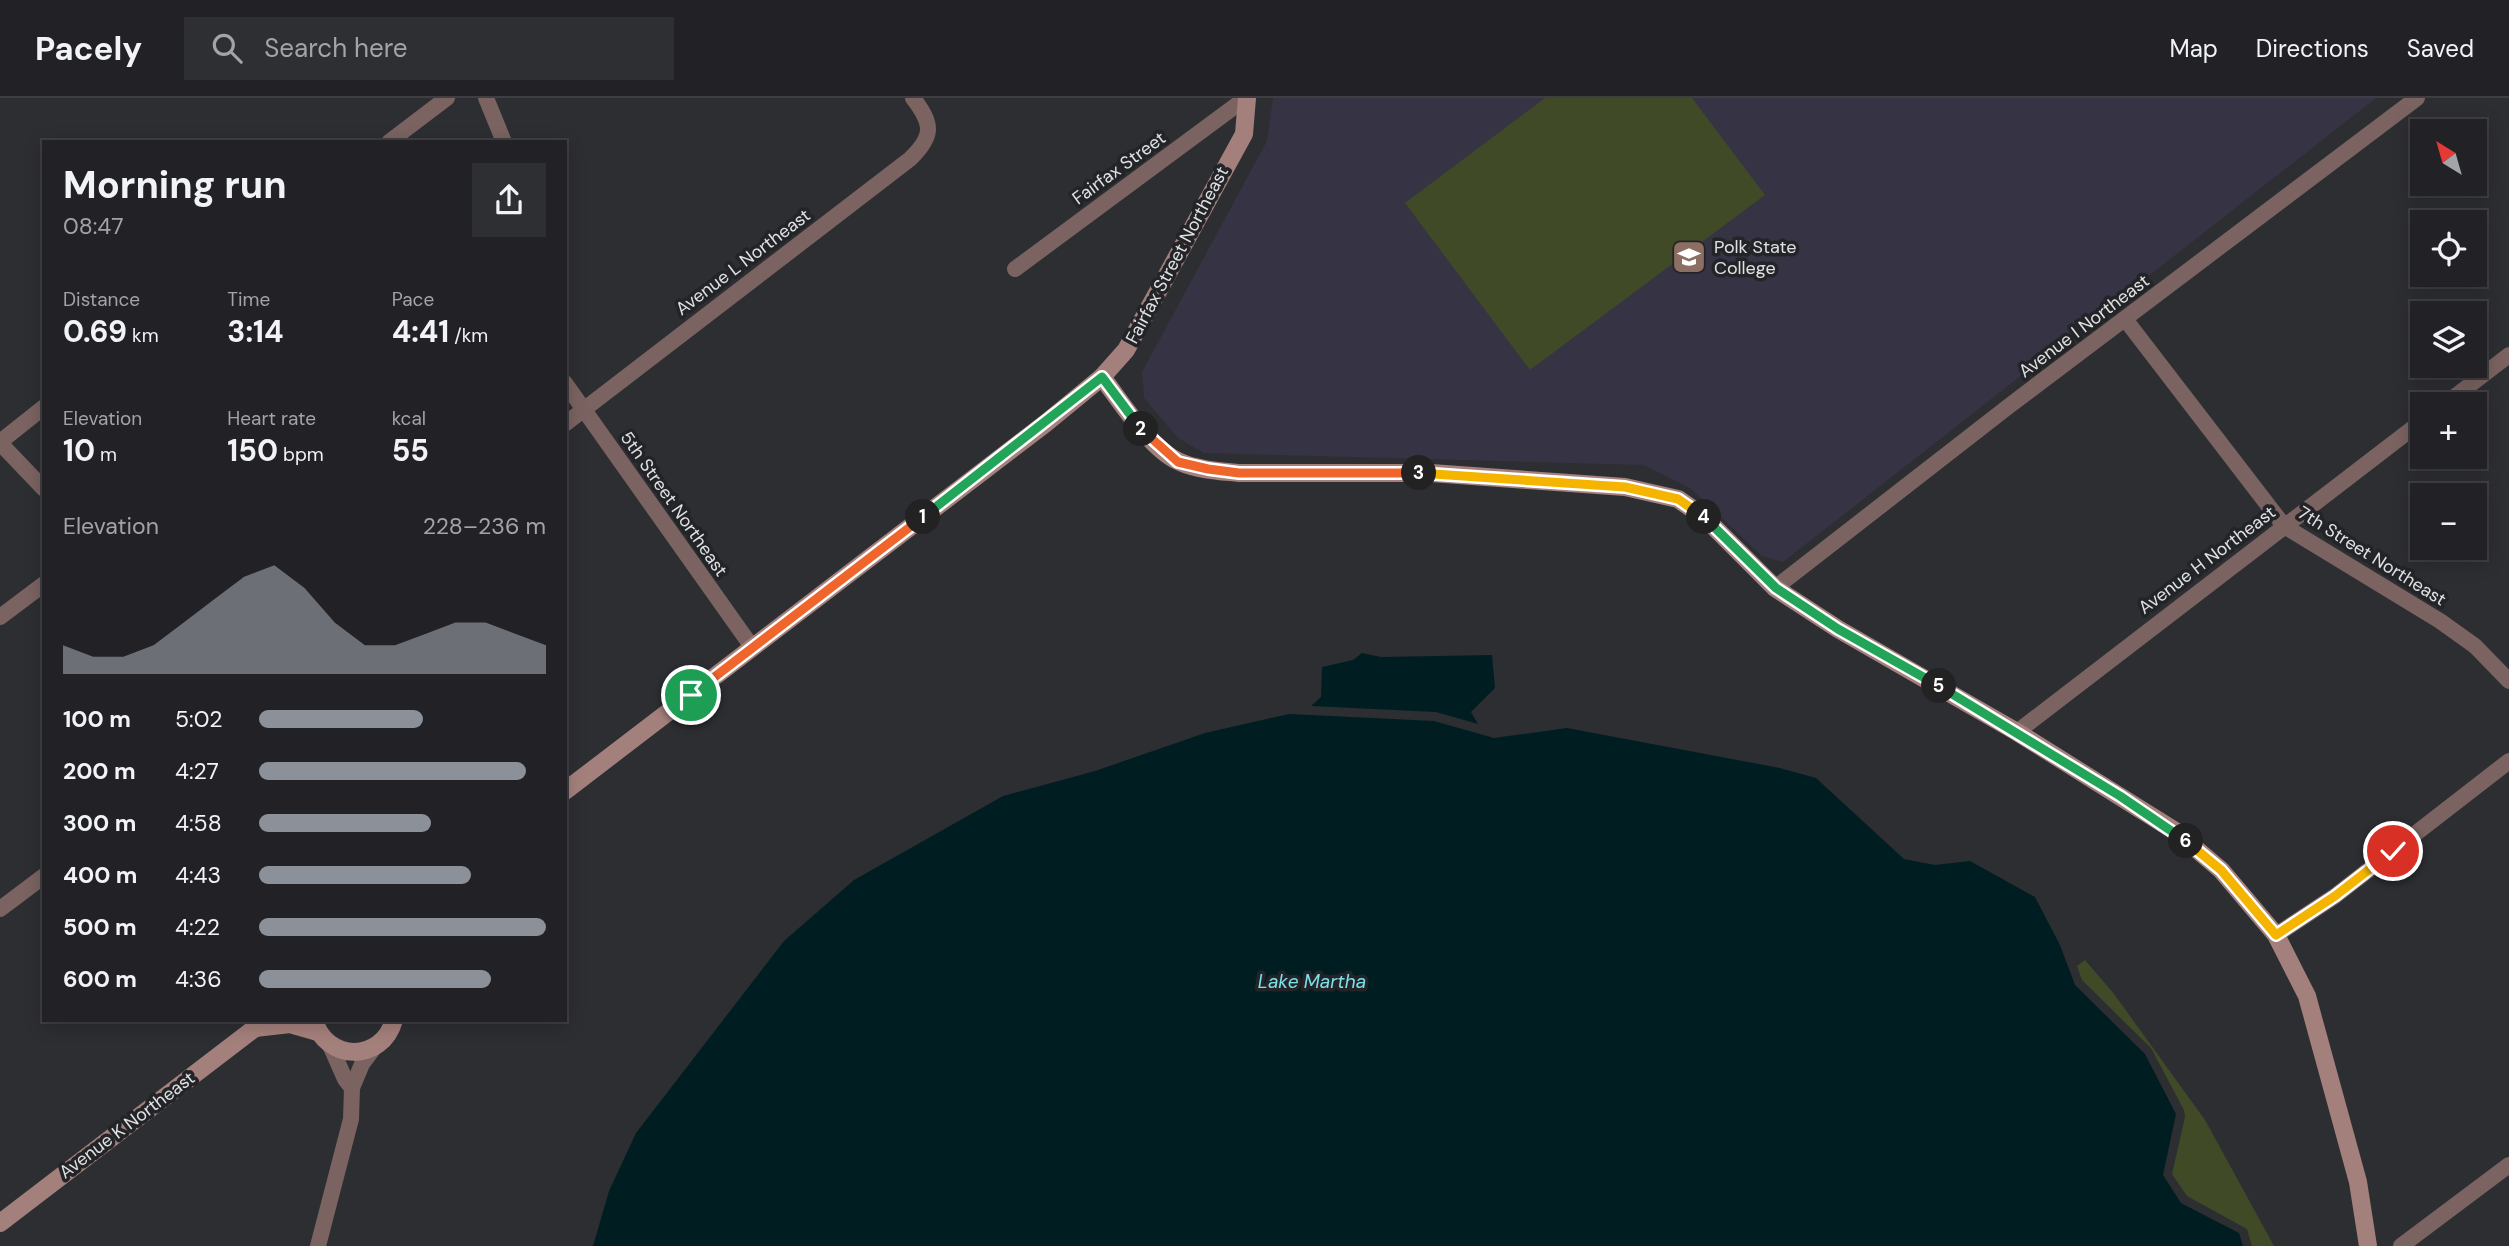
<!DOCTYPE html>
<html lang="en">
<head>
<meta charset="utf-8">
<style>
  body { margin:0; font-family:"DM Sans",sans-serif; background:#2e2f32; color:#f1f3f6; height:100vh; display:flex; flex-direction:column; font-size:26px; white-space:nowrap }
  * { box-sizing:border-box; margin:0 }
  p { font-size:23px; color:#a2a4a7 }
  .icon { flex:none; width:38px; height:38px; fill:none; stroke:currentColor; stroke-width:2; stroke-linecap:round; stroke-linejoin:round }
  .map { position:relative; flex:1; overflow:hidden }
  .drawer { position:absolute; left:42px; top:42px; width:525px; height:882px; display:flex; flex-direction:column; background:#222226; border-radius:0px; box-shadow:0 4px 18px #0003,0 0 0 2px #3f3f43 }
  .drawer>* { flex:none }
  .needle { width:46px; rotate:323deg }
  .fabs { position:absolute; left:2410px; top:21px; display:grid; gap:14px }
  .fabs a { display:grid; place-items:center; width:77px; height:77px; border-radius:0px; background:#222226; box-shadow:0 4px 18px #0003,0 0 0 2px #3f3f43; font-size:35px }
  .pin { position:absolute; display:grid; place-items:center; width:60px; height:60px; color:#fff; margin:-30px; border:4px solid #fff; border-radius:50%; box-shadow:0 2px 7px #0007 }
  .km { position:absolute; width:35px; height:35px; margin:-18px; border-radius:50%; background:#222; color:#fff; font-size:19px; line-height:35px; text-align:center }
  .round { display:grid; place-items:center; flex:none; width:74px; height:74px; border-radius:0px; background:#2e2f32 }
  .head { display:flex; align-items:center; justify-content:space-between; height:119px; padding:0 21px }
  h1 { font-size:38px; font-weight:700; line-height:52px }
  .metrics { display:grid; grid-template-columns:repeat(3,1fr); gap:10px; height:119px; padding:7px 21px }
  .metrics div { display:grid; align-content:center }
  .metrics b { font-size:30px; font-weight:700 }
  .metrics small { font-size:19px; font-weight:400 }
  .metrics p { font-size:19px }
  .chart { height:196px; padding:14px 21px }
  .chart p { display:flex; justify-content:space-between }
  .chart svg { width:100%; height:126px; margin-top:7px; fill:#8c9099; opacity:.7 }
  ul { padding:0 21px; list-style:none; font-size:23px }
  li { display:grid; grid-template-columns:112px 84px 1fr; align-items:center; height:52px }
  li i { height:18px; border-radius:9px; background:#8c9099 }
  header { display:flex; align-items:center; gap:42px; box-sizing:border-box; height:98px; padding:0 35px; background:#222226; border-bottom:2px solid #3f3f43 }
  header strong { font-size:33px }
  nav { display:flex; gap:38px; margin-inline-start:auto; font-size:24px }
  .search { width:490px; height:63px; background:#2e2f32; display:flex; align-items:center; gap:18px; box-sizing:border-box; padding:0 24px; border-radius:0px; color:#a2a4a7; font-size:26px }
  .map>svg:first-child { display:block }
  .education { fill:#363344 }
  .green { fill:#404a27 }
  .water { fill:#001e21 }
  .lines { fill:none; stroke-linecap:round; stroke-linejoin:round }
  .street { stroke:#7a6360; stroke-width:16 }
  .secondary { stroke:#a4807c; stroke-width:18 }
  .split-1-casing { stroke:#fff; stroke-width:14 }
  .split-2-casing { stroke:#fff; stroke-width:14 }
  .split-3-casing { stroke:#fff; stroke-width:14 }
  .split-4-casing { stroke:#fff; stroke-width:14 }
  .split-5-casing { stroke:#fff; stroke-width:14 }
  .split-6-casing { stroke:#fff; stroke-width:14 }
  .split-7-casing { stroke:#fff; stroke-width:14 }
  .split-1 { stroke:#f0652b; stroke-width:9 }
  .split-2 { stroke:#22a559; stroke-width:9 }
  .split-3 { stroke:#f0652b; stroke-width:9 }
  .split-4 { stroke:#f5b400; stroke-width:9 }
  .split-5 { stroke:#22a559; stroke-width:9 }
  .split-6 { stroke:#22a559; stroke-width:9 }
  .split-7 { stroke:#f5b400; stroke-width:9 }
  .labels { text-anchor:middle; dominant-baseline:central; stroke-width:7; stroke-linejoin:round; paint-order:stroke }
  .street-label { font-size:18px; fill:#e0e1e3; stroke:#232428 }
  .poi-label { font-size:18px; fill:#e0e1e3; stroke:#232428; text-anchor:start }
  .water-label { font-size:19px; font-style:italic; fill:#7be2ea; stroke:#232428 }
</style>
</head>
<body>
<header>
<strong>Pacely</strong>
<div class="search"><svg class="icon" aria-label="search" viewBox="0 0 24 24"><circle cx="10" cy="10" r="6"/><path d="M15 15l6 6"/></svg>Search here</div>
<nav><a>Map</a><a>Directions</a><a>Saved</a></nav>
</header>
<div class="map">
<svg width="2509" height="1148" viewBox="0 0 2509 1148">
  <rect width="100%" height="100%" fill="#2d2e32"/>
  <!-- education -->
  <polygon class="education" points="1273,0 2376,0 1783,464 1762,458 1690,390 1644,367 1204,355 1178,340 1144,300 1142,274 1267,43"/>
  <!-- green -->
  <g class="green">
    <polygon points="1545,0 1692,0 1765,97 1530,272 1405,105"/>
    <polygon points="2085,862 2114,896 2205,1022 2274,1148 2252,1148 2247,1131 2187,1098 2172,1076 2185,1019 2184,1012 2151,950 2082,882 2077,868"/>
  </g>
  <!-- water -->
  <g class="water">
    <polygon points="1362,555 1381,559 1492,557 1495,590 1471,614 1478,626 1436,614 1311,608 1321,599 1322,569 1353,562"/>
    <polygon points="1289,616 1434,623 1494,640 1567,630 1780,670 1816,680 1904,761 1935,767 1970,763 2035,799 2060,847 2075,887 2145,956 2176,1016 2163,1077 2181,1105 2239,1135 2243,1148 593,1148 609,1093 636,1035 784,843 854,782 1003,698 1095,673 1205,635"/>
  </g>
  <g class="lines">
    <!-- street -->
    <g class="street">
      <polyline points="486,0 504,44"/>
      <polyline points="389,44 447,0"/>
      <polyline points="1015,171 1246,0"/>
      <polyline points="2125,221 2284,428 2440,523 2475,548 2509,583"/>
      <polyline points="565,285 752,549"/>
      <polyline points="2445,306 2509,257"/>
      <path d="M565,326L910,61C934,38 933,26 913,0"/>
      <polyline points="0,344 44,309"/>
      <polyline points="0,345 44,391"/>
      <polyline points="1775,490 2009,308 2417,0"/>
      <polyline points="0,519 44,486"/>
      <polyline points="2017,634 2422,323"/>
      <polyline points="0,811 44,778"/>
      <polyline points="2276,837 2335,798 2509,663"/>
      <polyline points="330,947 345,981 352,990"/>
      <polyline points="318,1148 351,1021 352,990 362,966 374,950"/>
      <polyline points="2401,1148 2509,1067"/>
    </g>
    <!-- secondary -->
    <g class="secondary">
      <path d="M1102,279C1121,304 1151,352 1180,364C1198,372 1220,373 1239,375H1431L1625,389L1678,401L1704,419L1775,490L1838,531L2017,634L2175,733L2221,772L2276,837L2307,898L2358,1084L2368,1148"/>
      <polyline points="565,693 1046,325 1102,279 1126,252 1244,36 1247,0"/>
      <path d="M314,922C326,964 382,965 394,922"/>
      <polyline points="255,930 290,926 318,934"/>
      <polyline points="0,1125 255,930 260,922"/>
    </g>
  </g>
  <g class="lines">
    <!-- split-1 casing -->
    <g class="split-1-casing">
      <polyline id="split-1" points="691,597 923,419"/>
    </g>
    <!-- split-2 casing -->
    <g class="split-2-casing">
      <polyline id="split-2" points="923,419 1102,279 1141,331"/>
    </g>
    <!-- split-3 casing -->
    <g class="split-3-casing">
      <polyline id="split-3" points="1141,331 1178,364 1208,371 1239,375 1419,375"/>
    </g>
    <!-- split-4 casing -->
    <g class="split-4-casing">
      <polyline id="split-4" points="1419,375 1625,389 1678,401 1704,419"/>
    </g>
    <!-- split-5 casing -->
    <g class="split-5-casing">
      <polyline id="split-5" points="1704,419 1776,490 1838,531 1939,588"/>
    </g>
    <!-- split-6 casing -->
    <g class="split-6-casing">
      <polyline id="split-6" points="1939,588 2120,698 2186,743"/>
    </g>
    <!-- split-7 casing -->
    <g class="split-7-casing">
      <polyline id="split-7" points="2186,743 2221,772 2276,837 2335,798 2393,753"/>
    </g>
    <!-- split-1 -->
    <use href="#split-1" class="split-1"/>
    <!-- split-2 -->
    <use href="#split-2" class="split-2"/>
    <!-- split-3 -->
    <use href="#split-3" class="split-3"/>
    <!-- split-4 -->
    <use href="#split-4" class="split-4"/>
    <!-- split-5 -->
    <use href="#split-5" class="split-5"/>
    <!-- split-6 -->
    <use href="#split-6" class="split-6"/>
    <!-- split-7 -->
    <use href="#split-7" class="split-7"/>
  </g>
  <!-- icons -->
  <defs>
    <g id="university-square" transform="scale(1.75)"><rect x="-9" y="-9" width="18" height="18" rx="4" fill="#8d6e63" stroke="#232428"/><path d="M0-5L7-2L0 1L-7-2ZM-4 1L0 2.5L4 1V4Q0 6-4 4Z" fill="#fff"/></g>
  </defs>
  <g fill-rule="evenodd">
    <use href="#university-square" x="1689" y="159"/>
  </g>
  <g class="labels">
    <!-- street labels -->
    <g class="street-label">
      <text transform="translate(1119 70) rotate(-36)">Fairfax Street</text>
      <text transform="translate(1177 157) rotate(-62)">Fairfax Street Northeast</text>
      <text transform="translate(743 164) rotate(-37)">Avenue L Northeast</text>
      <text transform="translate(2084 228) rotate(-37)">Avenue I Northeast</text>
      <text transform="translate(674 406) rotate(55)">5th Street Northeast</text>
      <text transform="translate(2372 458) rotate(32)">7th Street Northeast</text>
      <text transform="translate(2207 462) rotate(-37)">Avenue H Northeast</text>
      <text transform="translate(127 1027) rotate(-37)">Avenue K Northeast</text>
    </g>
    <!-- poi labels -->
    <g class="poi-label">
      <text x="1714" y="149">Polk State<tspan x="1714" dy="21">College</tspan></text>
    </g>
    <!-- water labels -->
    <g class="water-label">
      <text x="1312" y="883">Lake Martha</text>
    </g>
  </g>
</svg>
<div class="fabs">
<a><svg class="needle" viewBox="-14 -14 28 28"><path d="M0-13l5 13h-10z" fill="#e53935"/><path d="M0 13l5-13h-10z" fill="#a2a4a7"/></svg></a>
<a><svg class="icon" aria-label="locate" viewBox="0 0 24 24"><circle cx="12" cy="12" r="6"/><path d="M12 2v4M12 18v4M2 12h4M18 12h4"/></svg></a>
<a><svg class="icon" aria-label="layers" viewBox="0 0 24 24"><path d="M12 4l9 5-9 5-9-5zM3 14l9 5 9-5"/></svg></a>
<a>+</a>
<a>−</a>
</div>
<div class="pin" style="left:691px;top:597px;background:#1e9e55"><svg class="icon" aria-label="arrive" viewBox="0 0 24 24"><path d="M6 21V4h12l-3 4 3 4H6"/></svg></div>
<div class="pin" style="left:2393px;top:753px;background:#d93025"><svg class="icon" aria-label="check" viewBox="0 0 24 24"><path d="M5 12l5 5 9-10"/></svg></div>
<b class="km" style="left:923px;top:419px">1</b>
<b class="km" style="left:1141px;top:331px">2</b>
<b class="km" style="left:1419px;top:375px">3</b>
<b class="km" style="left:1704px;top:419px">4</b>
<b class="km" style="left:1939px;top:588px">5</b>
<b class="km" style="left:2186px;top:743px">6</b>
<section class="drawer">
<div class="head"><div><h1>Morning run</h1><p>08:47</p></div><a class="round"><svg class="icon" aria-label="share" viewBox="0 0 24 24"><path d="M12 15V3M7 8l5-5 5 5M5 13v7h14v-7"/></svg></a></div>
<div class="metrics">
<div><p>Distance</p><b>0.69<small> km</small></b></div>
<div><p>Time</p><b>3:14</b></div>
<div><p>Pace</p><b>4:41<small> /km</small></b></div>
</div>
<div class="metrics">
<div><p>Elevation</p><b>10<small> m</small></b></div>
<div><p>Heart rate</p><b>150<small> bpm</small></b></div>
<div><p>kcal</p><b>55</b></div>
</div>
<div class="chart"><p><span>Elevation</span>228–236 m</p>
<svg viewBox="0 0 160 44" preserveAspectRatio="none"><path d="M0 44V34L10 38L20 38L30 34L40 26L50 18L60 10L70 6L80 14L90 26L100 34L110 34L120 30L130 26L140 26L150 30L160 34V44z"/></svg>
</div>
<ul>
<li><b>100 m</b>5:02<i style="width:57%"></i></li>
<li><b>200 m</b>4:27<i style="width:93%"></i></li>
<li><b>300 m</b>4:58<i style="width:60%"></i></li>
<li><b>400 m</b>4:43<i style="width:74%"></i></li>
<li><b>500 m</b>4:22<i style="width:100%"></i></li>
<li><b>600 m</b>4:36<i style="width:81%"></i></li>
</ul>
</section>
</div>
</body>
</html>
